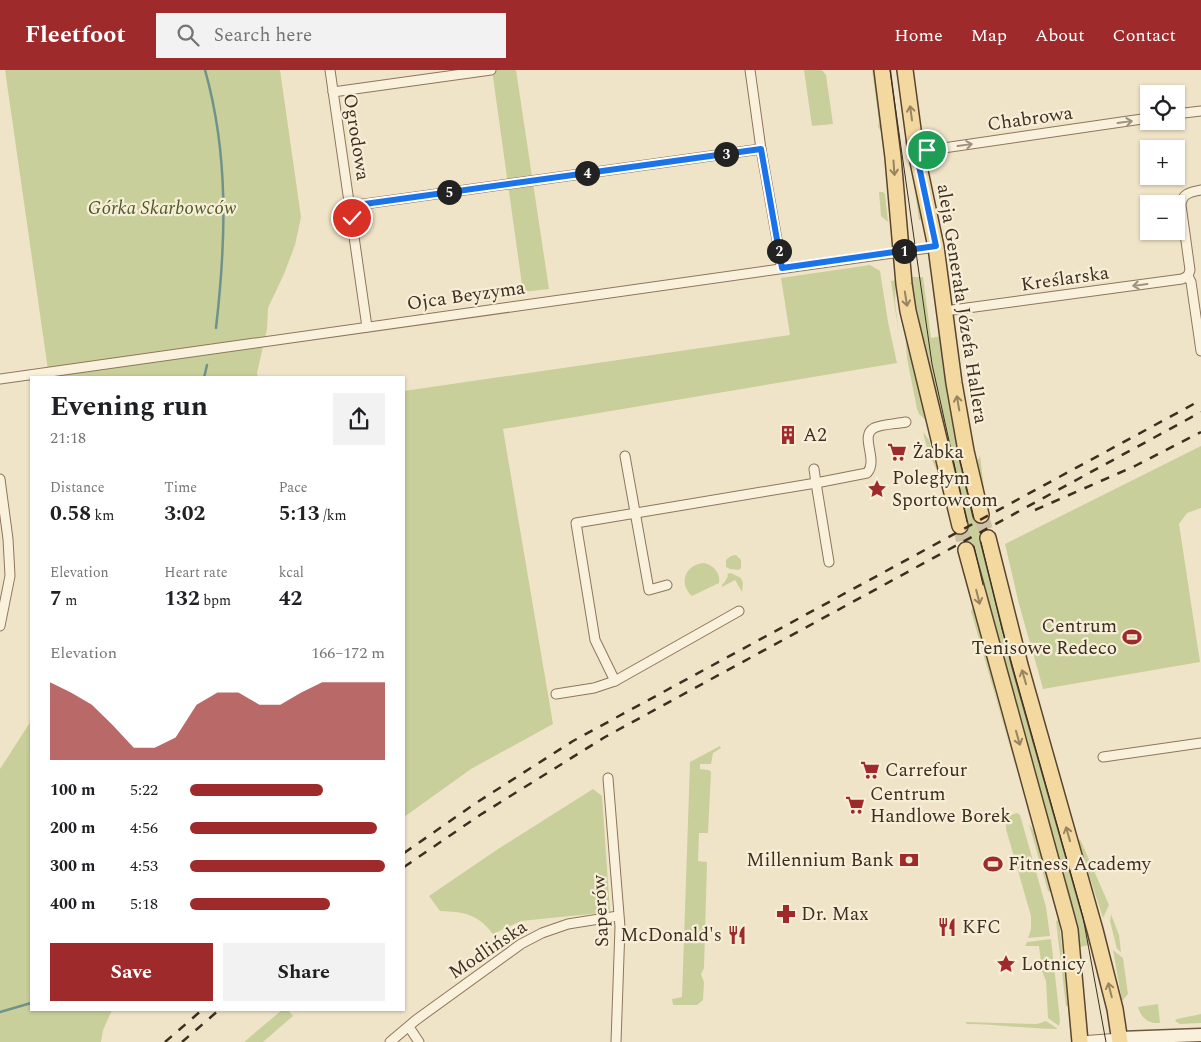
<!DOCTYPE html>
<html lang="en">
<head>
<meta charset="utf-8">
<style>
  body { margin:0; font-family:Spectral,serif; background:#f2f2f2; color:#202124; height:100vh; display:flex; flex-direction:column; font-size:19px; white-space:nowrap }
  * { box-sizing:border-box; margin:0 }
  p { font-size:16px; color:#757577 }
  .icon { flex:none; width:28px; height:28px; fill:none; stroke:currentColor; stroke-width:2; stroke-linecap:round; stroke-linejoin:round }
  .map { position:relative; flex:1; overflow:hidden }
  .side { position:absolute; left:30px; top:306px; width:375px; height:635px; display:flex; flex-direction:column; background:#fff; border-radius:0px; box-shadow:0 1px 4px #0004 }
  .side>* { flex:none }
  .tools { position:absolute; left:1140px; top:15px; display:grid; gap:10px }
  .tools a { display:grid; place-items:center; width:45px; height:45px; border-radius:0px; background:#fff; box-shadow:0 1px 4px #0004; font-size:25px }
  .pin { position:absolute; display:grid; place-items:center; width:42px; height:42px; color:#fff; margin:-21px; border:2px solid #fff; border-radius:50%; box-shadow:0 1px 5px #0007 }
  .km { position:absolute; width:25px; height:25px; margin:-12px; border-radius:50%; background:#222; color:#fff; font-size:14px; line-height:25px; text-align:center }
  .round { display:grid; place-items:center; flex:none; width:52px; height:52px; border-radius:0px; background:#f2f2f2 }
  .head { display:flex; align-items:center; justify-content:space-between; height:85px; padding:0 20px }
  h1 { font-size:28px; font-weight:700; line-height:38px }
  .metrics { display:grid; grid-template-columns:repeat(3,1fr); gap:8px; height:85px; padding:5px 20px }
  .metrics div { display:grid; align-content:center }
  .metrics b { font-size:21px; font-weight:700 }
  .metrics small { font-size:14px; font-weight:400 }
  .metrics p { font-size:14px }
  .chart { height:140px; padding:10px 20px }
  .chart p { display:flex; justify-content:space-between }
  .chart svg { width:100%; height:90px; margin-top:5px; fill:#9e2a2b; opacity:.7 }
  .cta { display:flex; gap:10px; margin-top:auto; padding:10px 20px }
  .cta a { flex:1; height:58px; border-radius:0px; background:#9e2a2b; color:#fff; font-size:20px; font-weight:700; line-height:58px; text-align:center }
  .cta a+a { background:#f2f2f2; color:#202124 }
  ul { padding:0 20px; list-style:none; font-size:16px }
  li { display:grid; grid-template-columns:80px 60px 1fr; align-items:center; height:38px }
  li i { height:12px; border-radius:6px; background:#9e2a2b }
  header { display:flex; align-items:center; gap:30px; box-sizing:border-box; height:70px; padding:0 25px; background:#9e2a2b; color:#fff }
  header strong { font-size:24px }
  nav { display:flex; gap:28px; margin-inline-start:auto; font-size:18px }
  .search { width:350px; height:45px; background:#f2f2f2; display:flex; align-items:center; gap:12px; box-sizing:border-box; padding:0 18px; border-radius:0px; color:#757577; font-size:19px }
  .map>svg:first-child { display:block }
  .green { fill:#c9cf9b }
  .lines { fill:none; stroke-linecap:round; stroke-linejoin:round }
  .stream { stroke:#6f938a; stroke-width:2.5 }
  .primary-tunnel { stroke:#ccc0a6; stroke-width:15; stroke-dasharray:15 8; stroke-linecap:butt }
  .street-casing { stroke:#8d765c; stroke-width:11 }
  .secondary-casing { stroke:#6f573f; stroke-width:15 }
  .primary-casing { stroke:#5b4430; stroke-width:18 }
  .street { stroke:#faf1dc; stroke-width:9 }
  .secondary { stroke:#faf1dc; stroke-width:12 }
  .primary { stroke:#f3d9a0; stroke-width:15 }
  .tram { stroke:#3d2e20; stroke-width:1 }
  .rail { stroke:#3d2e20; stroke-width:2.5; stroke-dasharray:9 9; stroke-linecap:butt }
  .oneway { stroke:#988460 }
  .oneway2 { stroke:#9c907e }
  .route-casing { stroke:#fff; stroke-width:10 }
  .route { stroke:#1a73e8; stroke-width:6 }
  .labels { text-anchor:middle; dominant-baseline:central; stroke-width:4.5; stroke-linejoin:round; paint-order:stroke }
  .street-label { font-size:19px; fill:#3d2e20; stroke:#f7eed8 }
  .park-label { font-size:19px; font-style:italic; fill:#4d5a26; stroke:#f7eed8 }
  .poi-label { font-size:19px; fill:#3d2e20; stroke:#f7eed8; text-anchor:start }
</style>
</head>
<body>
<header>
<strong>Fleetfoot</strong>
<div class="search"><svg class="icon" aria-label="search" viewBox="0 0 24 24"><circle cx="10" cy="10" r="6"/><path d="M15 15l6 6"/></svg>Search here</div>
<nav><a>Home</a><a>Map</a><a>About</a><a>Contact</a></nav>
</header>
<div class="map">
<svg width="1201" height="972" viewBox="0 0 1201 972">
  <rect width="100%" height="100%" fill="#f0e4c8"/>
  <!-- green -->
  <g class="green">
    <polygon points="5,0 280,0 301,147 295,175 284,204 268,238 267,259 257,303 258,307 49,307"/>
    <polygon points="492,0 516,0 549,219 523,222"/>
    <polygon points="804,0 822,0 826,5 833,54 812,56"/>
    <polygon points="872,0 877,0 883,57 881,61 878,57 879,52"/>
    <polygon points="901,21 925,149 919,150"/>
    <polygon points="879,122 883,122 885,124 888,152 881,146"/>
    <polygon points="870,195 880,201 888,252 897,293 503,359 553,654 471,699 404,747 404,321 790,265 781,208"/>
    <path d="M908,207H923L931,268L941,266L951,341L985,479L1095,874L1080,877L1077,858C1016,643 949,428 908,207Z"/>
    <polygon points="896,210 895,232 899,265 891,211"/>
    <polygon points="905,261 929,353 919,344 917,339 907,288"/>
    <path d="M923,362L929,370L934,390L942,409L950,444C944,435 946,422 941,411C935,394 926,380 923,362Z"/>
    <polygon points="1201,376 1201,438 1187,443 1179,454 1200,592 1043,619 1032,579 1033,576 1030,573 1019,534 1005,474"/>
    <polygon points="980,386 984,418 983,423 976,393"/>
    <polygon points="736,485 741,490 741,498 739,500 730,499 726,497 726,490 731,486"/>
    <path d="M704,493C713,495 721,503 719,513L692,526C678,514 685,494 704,493Z"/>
    <polygon points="731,503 741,508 743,513 742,522 735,510 722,517 722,514 724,513 728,506 727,504"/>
    <polygon points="974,535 988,589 995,622 1017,702 971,541"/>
    <polygon points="31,651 31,940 112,940 103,960 101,972 0,972 0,699"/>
    <polygon points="720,676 721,678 713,683 711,694 700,694 700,699 709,700 711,702 708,763 699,763 698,791 707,792 704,898 701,904 704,912 703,930 697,935 673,935 672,929 682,927 690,692"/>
    <path d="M593,719L602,726L610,842L521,851L493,864C477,844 466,842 440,841L429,826L498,779Z"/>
    <path d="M1017,743L1020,745L1046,837L1050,866L1028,868L1031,859V846L1006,759C1006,750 1008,745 1017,743Z"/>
    <polygon points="1029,754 1034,761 1053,823 1048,821"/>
    <polygon points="1080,769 1109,835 1103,848 1078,771"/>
    <polygon points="1111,844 1119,865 1121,882 1117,879 1110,851"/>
    <polygon points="1059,850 1068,936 1066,936 1056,851"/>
    <polygon points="1051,869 1060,950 1059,956 1048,948 1046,911 1042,901 1039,876 1025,876 1027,872"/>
    <polygon points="1113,880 1123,888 1128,924 1122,931"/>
    <path d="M1158,934L1160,953C1148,954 1141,948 1138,937Z"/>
    <polygon points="282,940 288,940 293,946 263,972 244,972"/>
    <polygon points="1201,944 1201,953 1180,954 1175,951 1177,949"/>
    <path d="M1046,951L1058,959C1027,959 998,954 967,954L965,952L1037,954Z"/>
  </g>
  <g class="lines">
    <!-- stream -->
    <g class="stream">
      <path d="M205,0C229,85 226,171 216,258"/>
      <polyline points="204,308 207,295"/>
      <polyline points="0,942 31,933"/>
    </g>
    <!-- primary-tunnel -->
    <g class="primary-tunnel">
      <polyline points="981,445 988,468"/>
      <polyline points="960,456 966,480"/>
    </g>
    <!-- street casing -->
    <g class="street-casing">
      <g id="street">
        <polyline points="330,0 367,257"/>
        <polyline points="750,0 761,79 782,198"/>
        <polyline points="333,22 491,0"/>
        <polyline points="1176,44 1201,41"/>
        <polyline points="916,82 1149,48"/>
        <path d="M1201,120C1191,122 1182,123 1181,135L1190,200L1188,206L1191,212L1201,281"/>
        <polyline points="350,136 761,79"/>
        <polyline points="945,241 1182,209 1188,206"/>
        <polyline points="0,309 936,177"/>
        <polyline points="625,386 649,520 667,515"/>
        <polyline points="0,409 8,469 10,506 0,556"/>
        <path d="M829,492L816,413L867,403C879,390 859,366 874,358C882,354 896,354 906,352"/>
        <polyline points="739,541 615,611 595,570 576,453 816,413 814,399"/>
        <polyline points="556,624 594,618 615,611"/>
        <polyline points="1103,687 1201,673"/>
        <polyline points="608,708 620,857 616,972"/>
        <polyline points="409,957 419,972"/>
        <polyline points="1080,971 1120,968"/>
        <polyline points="390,972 416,950 521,874 542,863 568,854 618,846"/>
      </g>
    </g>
    <!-- secondary casing -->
    <g class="secondary-casing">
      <polyline id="secondary" points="1120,968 1201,965"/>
    </g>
    <!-- primary casing -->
    <g class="primary-casing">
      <g id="primary">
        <polyline points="882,0 893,87 904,214 908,241 960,456"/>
        <polyline points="905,0 916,82 936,177 954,313 966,381 981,445"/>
        <polyline points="988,468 1020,595 1095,860 1115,939 1120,972"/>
        <polyline points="966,480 1066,845 1070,860 1080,972"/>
      </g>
    </g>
    <!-- street -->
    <use href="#street" class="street"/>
    <!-- secondary -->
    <use href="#secondary" class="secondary"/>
    <!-- primary -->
    <use href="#primary" class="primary"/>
    <!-- tram -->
    <g class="tram">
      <polyline points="890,0 932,294 967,452"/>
      <polyline points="960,390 974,448"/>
      <polyline points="981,472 1002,559 1083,847 1106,972"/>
      <polyline points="974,476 983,515"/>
    </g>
    <!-- rail -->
    <g class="rail">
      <polyline points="1035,440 1135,396 1201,362"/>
      <polyline points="404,783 476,733 573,671 1201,330"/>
      <polyline points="404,797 480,745 605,667 1201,342"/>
      <polyline points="165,972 202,940"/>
      <polyline points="182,972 219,940"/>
    </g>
  </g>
  <!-- one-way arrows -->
  <defs><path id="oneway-shaft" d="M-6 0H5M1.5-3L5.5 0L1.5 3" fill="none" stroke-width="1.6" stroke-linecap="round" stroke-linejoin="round" transform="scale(1.25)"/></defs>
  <g class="oneway">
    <use href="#oneway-shaft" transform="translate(911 43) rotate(-98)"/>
    <use href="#oneway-shaft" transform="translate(894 98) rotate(86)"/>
    <use href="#oneway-shaft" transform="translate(906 229) rotate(81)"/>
    <use href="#oneway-shaft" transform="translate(958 333) rotate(-100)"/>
    <use href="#oneway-shaft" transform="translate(978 527) rotate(76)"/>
    <use href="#oneway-shaft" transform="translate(1024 607) rotate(-106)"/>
    <use href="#oneway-shaft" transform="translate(1018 668) rotate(74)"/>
    <use href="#oneway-shaft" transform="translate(1068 764) rotate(-106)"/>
    <use href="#oneway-shaft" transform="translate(1110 920) rotate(-104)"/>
  </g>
  <g class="oneway2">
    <use href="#oneway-shaft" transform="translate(1125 52) rotate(-8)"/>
    <use href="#oneway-shaft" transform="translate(965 75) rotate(-8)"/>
    <use href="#oneway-shaft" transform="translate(1140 215) rotate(172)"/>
  </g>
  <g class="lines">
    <!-- route casing -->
    <g class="route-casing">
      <polyline id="route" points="352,148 350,136 761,79 782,198 936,176 916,82 927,80"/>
    </g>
    <!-- route -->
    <use href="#route" class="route"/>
  </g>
  <!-- icons -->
  <defs>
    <g id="building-bare" transform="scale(1.5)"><path d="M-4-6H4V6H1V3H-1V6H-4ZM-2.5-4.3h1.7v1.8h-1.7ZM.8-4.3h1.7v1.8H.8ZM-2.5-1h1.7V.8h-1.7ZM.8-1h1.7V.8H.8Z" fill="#9e2a2b" stroke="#f7eed8" stroke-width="2.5" paint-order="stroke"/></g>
    <g id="supermarket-bare" transform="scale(1.5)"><path d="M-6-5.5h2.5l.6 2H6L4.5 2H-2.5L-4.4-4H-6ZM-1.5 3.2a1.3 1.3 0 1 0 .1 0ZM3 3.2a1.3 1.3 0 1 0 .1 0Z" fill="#9e2a2b" stroke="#f7eed8" stroke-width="2.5" paint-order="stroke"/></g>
    <g id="sight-bare" transform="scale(1.5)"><path d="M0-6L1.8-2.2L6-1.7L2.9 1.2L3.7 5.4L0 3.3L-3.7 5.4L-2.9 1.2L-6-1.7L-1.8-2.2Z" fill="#9e2a2b" stroke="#f7eed8" stroke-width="2.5" paint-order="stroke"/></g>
    <g id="stadium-bare" transform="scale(1.5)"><path d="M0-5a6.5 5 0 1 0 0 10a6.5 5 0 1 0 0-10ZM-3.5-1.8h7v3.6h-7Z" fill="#9e2a2b" stroke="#f7eed8" stroke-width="2.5" paint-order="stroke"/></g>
    <g id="bank-bare" transform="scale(1.5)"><path d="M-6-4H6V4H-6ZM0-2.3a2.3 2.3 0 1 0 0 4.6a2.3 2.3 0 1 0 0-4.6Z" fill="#9e2a2b" stroke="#f7eed8" stroke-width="2.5" paint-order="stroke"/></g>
    <g id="pharmacy-bare" transform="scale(1.5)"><path d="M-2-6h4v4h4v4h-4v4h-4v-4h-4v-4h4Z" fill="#9e2a2b" stroke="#f7eed8" stroke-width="2.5" paint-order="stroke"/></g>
    <g id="restaurant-bare" transform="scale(1.5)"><path d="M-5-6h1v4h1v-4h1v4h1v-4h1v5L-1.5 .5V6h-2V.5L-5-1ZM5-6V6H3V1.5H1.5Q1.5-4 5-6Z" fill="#9e2a2b" stroke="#f7eed8" stroke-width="2.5" paint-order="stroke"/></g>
  </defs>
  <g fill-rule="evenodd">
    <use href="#building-bare" x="788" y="365"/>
    <use href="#supermarket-bare" x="897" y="382"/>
    <use href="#sight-bare" x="877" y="419"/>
    <use href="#stadium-bare" x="1132" y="567"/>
    <use href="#supermarket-bare" x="870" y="700"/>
    <use href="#supermarket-bare" x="855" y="735"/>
    <use href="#bank-bare" x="909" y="790"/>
    <use href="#stadium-bare" x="993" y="794"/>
    <use href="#pharmacy-bare" x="786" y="844"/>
    <use href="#restaurant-bare" x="947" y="857"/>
    <use href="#restaurant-bare" x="737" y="865"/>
    <use href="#sight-bare" x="1006" y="894"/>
  </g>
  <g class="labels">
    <!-- street labels -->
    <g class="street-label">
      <text transform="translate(1030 49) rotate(-8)">Chabrowa</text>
      <text transform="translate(356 67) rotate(81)">Ogrodowa</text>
      <text transform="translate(1065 209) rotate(-8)">Kreślarska</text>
      <text transform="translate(466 226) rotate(-8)">Ojca Beyzyma</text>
      <text transform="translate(962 234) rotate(81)">aleja Generała Józefa Hallera</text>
      <text transform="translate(601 841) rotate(-93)">Saperów</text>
      <text transform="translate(488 880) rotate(-34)">Modlińska</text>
    </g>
    <!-- park labels -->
    <g class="park-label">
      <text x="162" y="138">Górka Skarbowców</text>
    </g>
    <!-- poi labels -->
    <g class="poi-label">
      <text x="803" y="365">A2</text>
      <text x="912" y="382">Żabka</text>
      <text x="892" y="408">Poległym<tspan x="892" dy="22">Sportowcom</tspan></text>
      <text x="1117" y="556" text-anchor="end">Centrum<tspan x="1117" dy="22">Tenisowe Redeco</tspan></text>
      <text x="885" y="700">Carrefour</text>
      <text x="870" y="724">Centrum<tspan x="870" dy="22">Handlowe Borek</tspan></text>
      <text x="894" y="790" text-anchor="end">Millennium Bank</text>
      <text x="1008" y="794">Fitness Academy</text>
      <text x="801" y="844">Dr. Max</text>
      <text x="962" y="857">KFC</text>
      <text x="722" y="865" text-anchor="end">McDonald's</text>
      <text x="1021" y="894">Lotnicy</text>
    </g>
  </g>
</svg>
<div class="tools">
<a><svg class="icon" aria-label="locate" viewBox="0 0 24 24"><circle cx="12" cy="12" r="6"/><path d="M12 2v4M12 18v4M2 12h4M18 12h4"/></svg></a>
<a>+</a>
<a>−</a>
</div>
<div class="pin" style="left:927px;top:80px;background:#1e9e55"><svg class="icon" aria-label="arrive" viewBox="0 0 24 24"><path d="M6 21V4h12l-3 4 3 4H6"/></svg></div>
<div class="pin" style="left:352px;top:148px;background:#d93025"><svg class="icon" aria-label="check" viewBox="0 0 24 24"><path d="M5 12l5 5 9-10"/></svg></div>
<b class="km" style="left:904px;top:181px">1</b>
<b class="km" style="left:779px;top:181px">2</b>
<b class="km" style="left:726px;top:84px">3</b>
<b class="km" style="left:587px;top:103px">4</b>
<b class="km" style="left:449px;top:122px">5</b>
<section class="side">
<div class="head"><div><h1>Evening run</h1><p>21:18</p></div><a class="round"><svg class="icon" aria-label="share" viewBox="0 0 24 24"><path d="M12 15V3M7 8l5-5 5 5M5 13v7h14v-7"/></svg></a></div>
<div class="metrics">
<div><p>Distance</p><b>0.58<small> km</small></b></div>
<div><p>Time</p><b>3:02</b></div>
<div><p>Pace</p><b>5:13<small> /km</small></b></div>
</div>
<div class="metrics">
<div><p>Elevation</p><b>7<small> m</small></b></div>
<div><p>Heart rate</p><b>132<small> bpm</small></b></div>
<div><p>kcal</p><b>42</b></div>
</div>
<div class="chart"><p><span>Elevation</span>166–172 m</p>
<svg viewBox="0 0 160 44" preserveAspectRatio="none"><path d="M0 44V6L10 11L20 17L30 27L40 38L50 38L60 33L70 17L80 11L90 11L100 17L110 17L120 11L130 6L140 6L150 6L160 6V44z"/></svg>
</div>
<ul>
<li><b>100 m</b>5:22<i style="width:68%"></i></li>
<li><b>200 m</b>4:56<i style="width:96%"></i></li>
<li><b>300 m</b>4:53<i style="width:100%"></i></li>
<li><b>400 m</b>5:18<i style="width:72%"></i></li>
</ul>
<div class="cta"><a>Save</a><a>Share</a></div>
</section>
</div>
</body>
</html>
